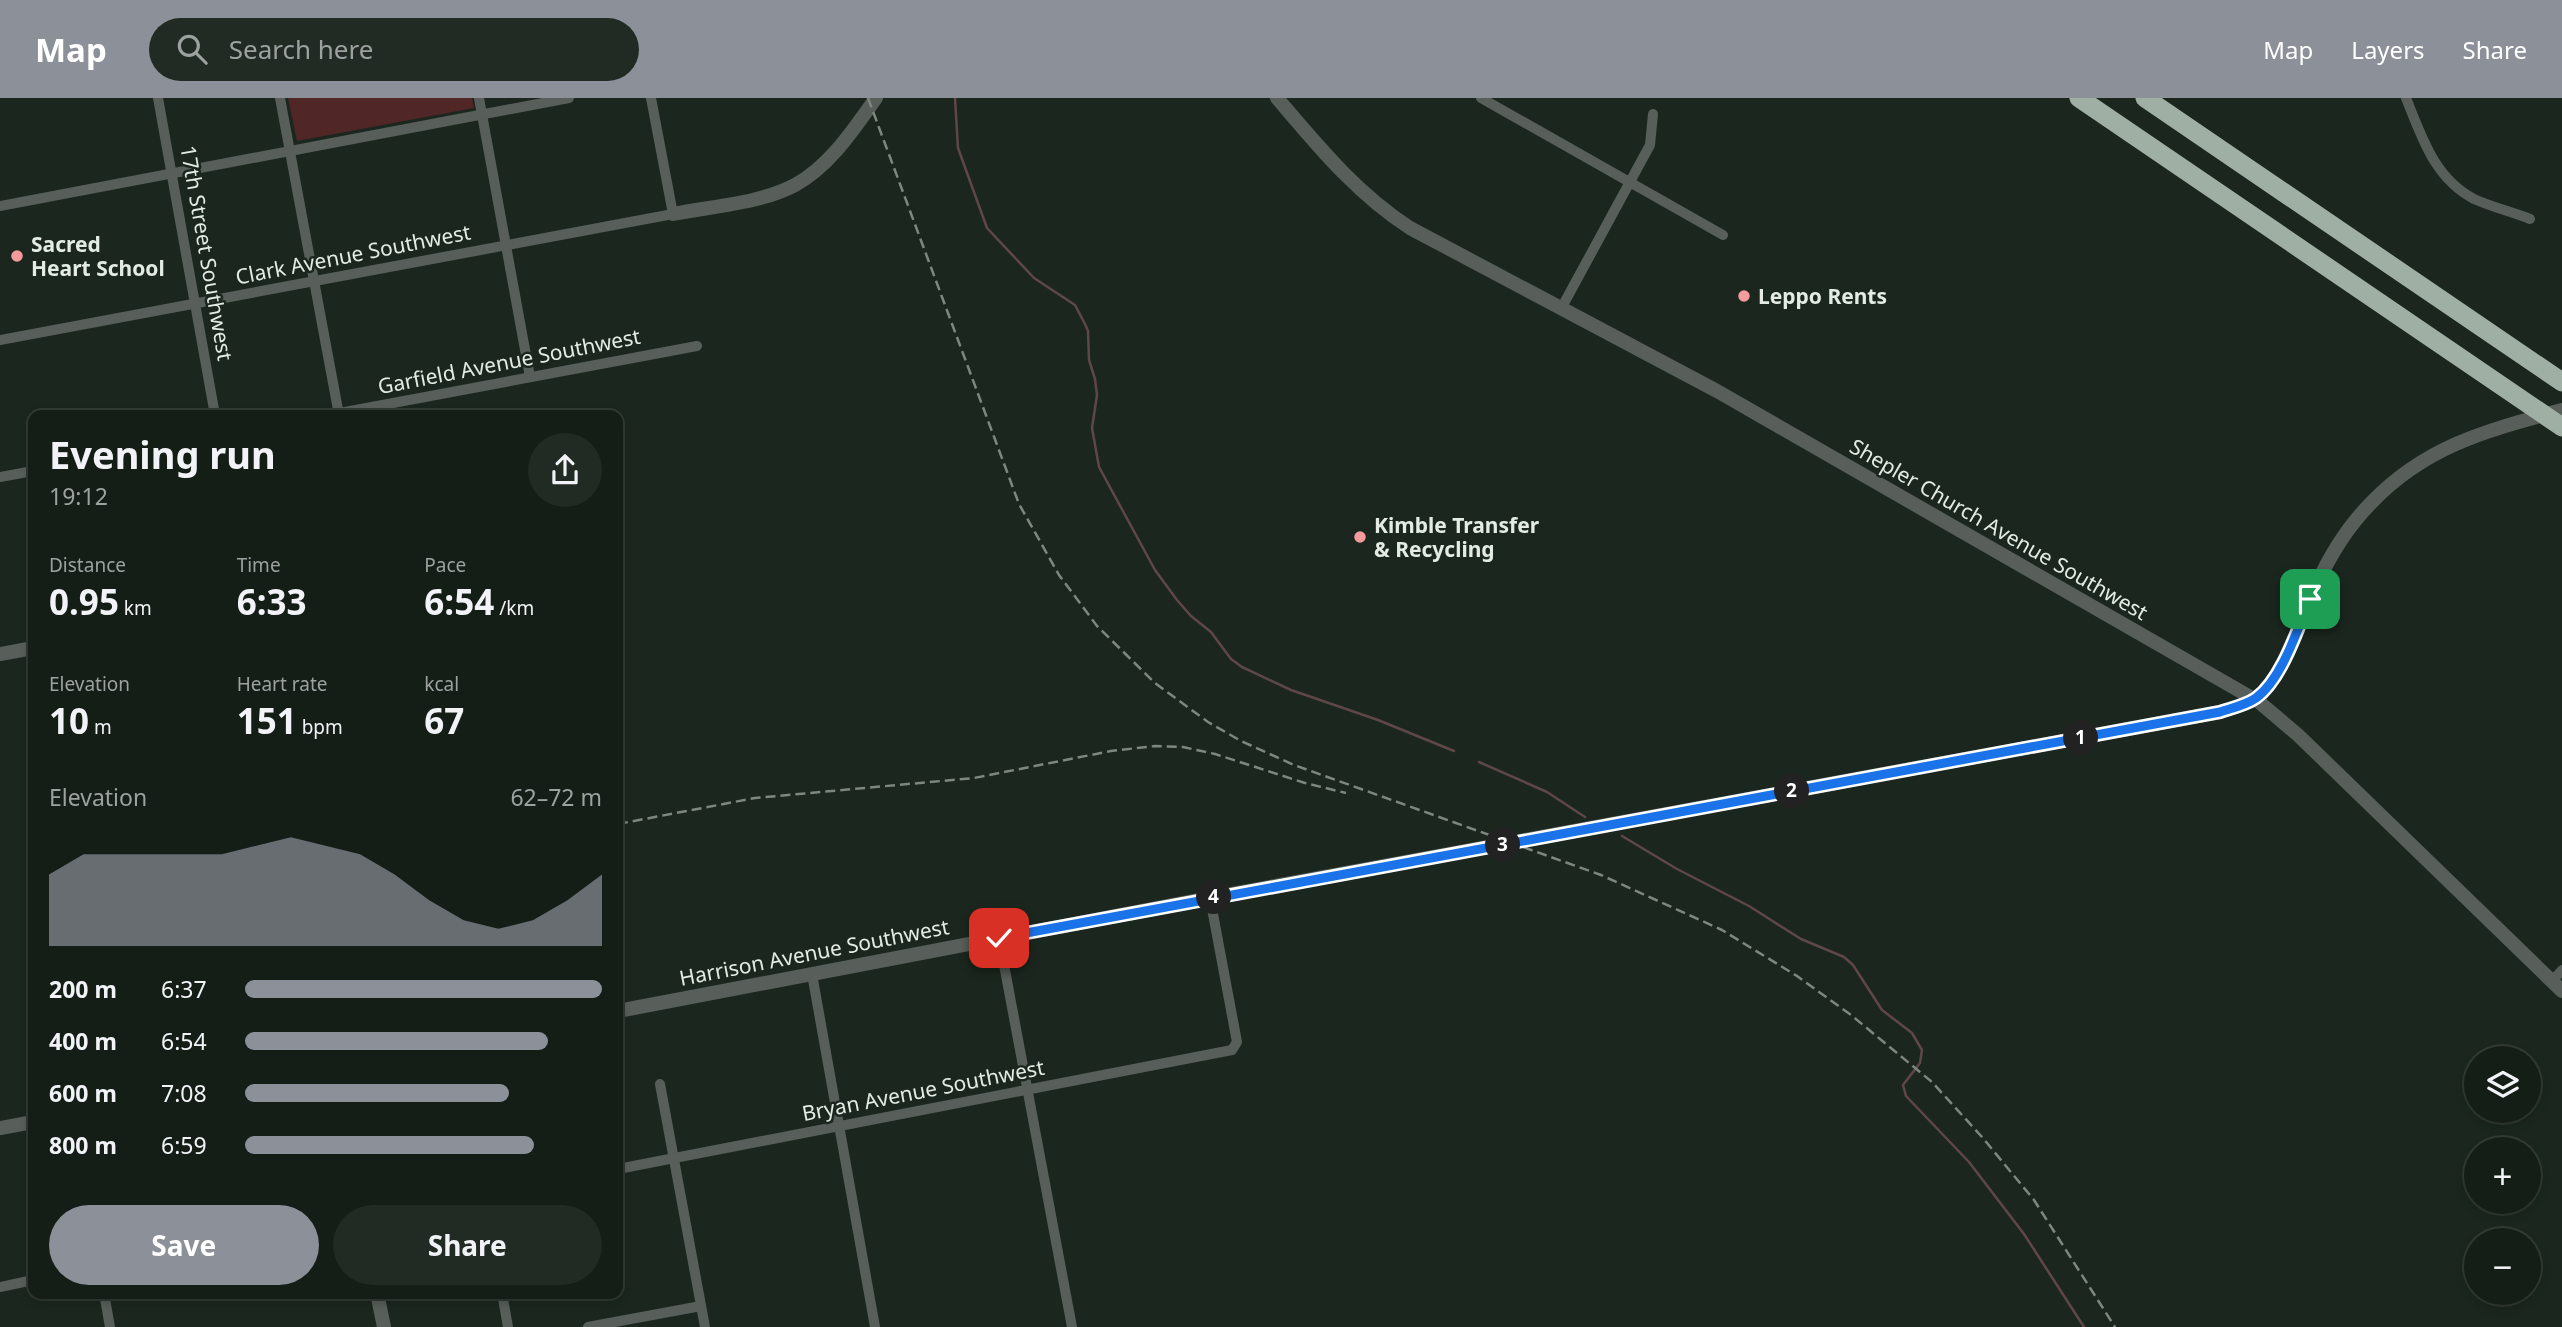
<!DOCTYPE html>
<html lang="en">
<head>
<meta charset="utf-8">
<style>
  body { margin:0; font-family:"Noto Sans",sans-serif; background:#212a23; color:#f1f3f6; height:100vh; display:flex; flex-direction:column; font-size:26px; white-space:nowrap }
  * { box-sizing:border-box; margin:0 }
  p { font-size:23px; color:#9da2a1 }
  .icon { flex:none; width:38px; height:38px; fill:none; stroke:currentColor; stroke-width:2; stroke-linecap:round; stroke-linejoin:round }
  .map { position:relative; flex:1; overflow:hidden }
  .drawer { position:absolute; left:28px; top:312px; width:595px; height:889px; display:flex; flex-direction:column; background:#141d16; border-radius:14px; box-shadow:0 4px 10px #0003,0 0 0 2px #333b35 }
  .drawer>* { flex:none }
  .controls { position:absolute; left:2464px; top:948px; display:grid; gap:14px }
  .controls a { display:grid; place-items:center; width:77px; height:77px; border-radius:50%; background:#141d16; box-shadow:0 4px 10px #0003,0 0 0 2px #333b35; font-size:35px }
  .pin { position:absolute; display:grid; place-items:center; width:60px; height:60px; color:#fff; margin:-30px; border-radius:14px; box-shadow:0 4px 10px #0006 }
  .km { position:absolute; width:35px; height:35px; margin:-18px; border-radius:50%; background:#222; color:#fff; font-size:19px; line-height:35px; text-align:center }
  .round { display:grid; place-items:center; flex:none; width:74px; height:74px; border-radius:37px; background:#212a23 }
  .headline { display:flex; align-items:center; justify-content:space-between; height:119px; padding:0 21px }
  h1 { font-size:38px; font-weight:700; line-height:52px }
  .figures { display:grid; grid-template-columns:repeat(3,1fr); gap:10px; height:119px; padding:7px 21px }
  .figures div { display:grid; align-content:center }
  .figures b { font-size:35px; font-weight:700 }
  .figures small { font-size:19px; font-weight:400 }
  .figures p { font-size:19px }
  .chart { height:196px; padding:14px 21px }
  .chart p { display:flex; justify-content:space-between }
  .chart svg { width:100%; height:126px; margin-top:7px; fill:#8c9099; opacity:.7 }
  .button { display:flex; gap:14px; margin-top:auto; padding:14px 21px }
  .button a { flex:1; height:80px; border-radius:42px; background:#8c9099; color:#fff; font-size:28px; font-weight:700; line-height:80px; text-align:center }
  .button a+a { background:#212a23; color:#f1f3f6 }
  ul { padding:0 21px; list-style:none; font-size:23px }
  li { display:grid; grid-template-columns:112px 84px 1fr; align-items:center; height:52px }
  li i { height:18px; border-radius:9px; background:#8c9099 }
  header { display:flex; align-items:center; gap:42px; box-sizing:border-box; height:98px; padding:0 35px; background:#8c9099; color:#fff }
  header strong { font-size:33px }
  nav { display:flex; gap:38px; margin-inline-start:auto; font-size:24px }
  .search { width:490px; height:63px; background:#212a23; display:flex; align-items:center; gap:18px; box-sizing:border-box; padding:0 24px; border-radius:38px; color:#9da2a1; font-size:26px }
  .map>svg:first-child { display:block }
  .green { fill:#502627 }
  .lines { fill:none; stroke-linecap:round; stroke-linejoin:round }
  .stream { stroke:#5f4647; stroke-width:2.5 }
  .minor { stroke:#585e59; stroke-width:10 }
  .tertiary { stroke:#585e59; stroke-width:14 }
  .motorway { stroke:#a0afa3; stroke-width:19 }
  .rail { stroke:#7d877f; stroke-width:2.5; stroke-dasharray:10 5; stroke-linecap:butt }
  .route-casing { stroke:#fff; stroke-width:14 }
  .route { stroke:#1a73e8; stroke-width:9 }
  .poi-dot { fill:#f59b9c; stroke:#1b271e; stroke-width:2.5 }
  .labels { text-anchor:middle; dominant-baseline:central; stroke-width:5; stroke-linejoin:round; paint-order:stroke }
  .poi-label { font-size:21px; font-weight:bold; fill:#e3ebe4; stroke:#1b271e; text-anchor:start }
  .street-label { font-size:21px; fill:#e3ebe4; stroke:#1b271e }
</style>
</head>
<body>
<header>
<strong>Map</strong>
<div class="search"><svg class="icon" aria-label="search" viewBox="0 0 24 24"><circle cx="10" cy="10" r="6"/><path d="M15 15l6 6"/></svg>Search here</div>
<nav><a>Map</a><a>Layers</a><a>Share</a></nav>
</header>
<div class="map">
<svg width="2562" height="1229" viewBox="0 0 2562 1229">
  <rect width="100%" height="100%" fill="#1b271e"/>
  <!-- green -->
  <polygon class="green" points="288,0 472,0 474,10 297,43"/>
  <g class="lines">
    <!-- stream -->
    <g class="stream">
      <polyline points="955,0 958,50 987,130 1034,180 1075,207 1085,226 1088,233 1089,262 1095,281 1097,297 1092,330 1099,369 1155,472 1177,502 1191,518 1211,534 1231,561 1242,569 1291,592 1378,622 1454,653"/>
      <polyline points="1479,664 1547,694 1585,719"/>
      <polyline points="1622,738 1677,771 1749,808 1801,841 1844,859 1853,867 1882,912 1912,935 1922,952 1920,965 1903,987 1906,998 1969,1064 2024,1136 2084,1229"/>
    </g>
    <!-- minor -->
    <g class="minor">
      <polyline points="158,0 215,317"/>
      <polyline points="280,0 339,317"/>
      <polyline points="479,0 530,279"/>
      <polyline points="1481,0 1723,137"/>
      <path d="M2406,0C2422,39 2434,80 2474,101C2492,109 2512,114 2530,121"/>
      <polyline points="0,108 569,0"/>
      <polyline points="1562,209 1650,47 1653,16"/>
      <polyline points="0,242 673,116 651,0"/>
      <polyline points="329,317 697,248"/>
      <polyline points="0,379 33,373"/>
      <polyline points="999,840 1072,1229"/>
      <polyline points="812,876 875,1229"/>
      <polyline points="2552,883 2562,872"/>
      <polyline points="660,986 705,1229"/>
      <polyline points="618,1071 1232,952 1237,944 1210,800"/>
      <polyline points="0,1189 33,1182"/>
      <polyline points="104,1195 110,1229"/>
      <polyline points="502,1195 508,1229"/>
      <polyline points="588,1229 701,1208"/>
    </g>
    <!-- tertiary -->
    <g class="tertiary">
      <path d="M1277,0C1318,48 1356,95 1410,130L1717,293L2259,604L2298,637L2562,893"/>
      <path d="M673,116C712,108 759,106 795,87C829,69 854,31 876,0"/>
      <polyline points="0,556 33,550"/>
      <path d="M618,913L1210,800L2220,614C2232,610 2245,607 2255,601C2283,582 2301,519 2316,488C2330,457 2348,428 2372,404C2427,347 2489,332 2562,312"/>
      <polyline points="0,1030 33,1024"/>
      <polyline points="377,1195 384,1229"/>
    </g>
    <!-- motorway -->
    <g class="motorway">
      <polyline points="2079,0 2562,329"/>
      <polyline points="2145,0 2562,284"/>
    </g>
    <!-- rail -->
    <g class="rail">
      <polyline points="868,0 1019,406 1059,477 1097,528 1155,585 1208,624 1241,643 1294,667 1601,777 1722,832 1797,878 1851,917 1932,984 1982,1039 2034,1102 2115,1229"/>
      <polyline points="618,726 755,700 974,680 1111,653 1155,648 1183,649 1215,656 1305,685 1346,695"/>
    </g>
  </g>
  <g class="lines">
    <!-- route casing -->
    <g class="route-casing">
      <path id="route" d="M999,840L2220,614C2232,610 2246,607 2256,600C2282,581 2298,530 2310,501"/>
    </g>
    <!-- route -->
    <use href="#route" class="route"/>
  </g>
  <!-- markers -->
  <g class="poi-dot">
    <circle cx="17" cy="158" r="7"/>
    <circle cx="1744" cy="198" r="7"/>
    <circle cx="1360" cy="439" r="7"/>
  </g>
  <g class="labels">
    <!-- poi labels -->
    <g class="poi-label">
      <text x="31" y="146">Sacred<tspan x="31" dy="24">Heart School</tspan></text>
      <text x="1758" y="198">Leppo Rents</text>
      <text x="1374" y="427">Kimble Transfer<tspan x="1374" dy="24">&amp; Recycling</tspan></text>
    </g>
    <!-- street labels -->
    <g class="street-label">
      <text transform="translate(207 155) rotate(80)">17th Street Southwest</text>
      <text transform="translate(353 156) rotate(-11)">Clark Avenue Southwest</text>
      <text transform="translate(509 263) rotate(-11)">Garfield Avenue Southwest</text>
      <text transform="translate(1999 431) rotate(30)">Shepler Church Avenue Southwest</text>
      <text transform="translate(814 854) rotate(-11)">Harrison Avenue Southwest</text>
      <text transform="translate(923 992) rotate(-11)">Bryan Avenue Southwest</text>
    </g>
  </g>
</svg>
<div class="controls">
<a><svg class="icon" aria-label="layers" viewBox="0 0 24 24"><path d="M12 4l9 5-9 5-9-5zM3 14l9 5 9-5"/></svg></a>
<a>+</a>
<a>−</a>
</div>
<div class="pin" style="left:2310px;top:501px;background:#1e9e55"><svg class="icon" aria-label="arrive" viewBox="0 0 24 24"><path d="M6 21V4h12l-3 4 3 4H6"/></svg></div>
<div class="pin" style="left:999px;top:840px;background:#d93025"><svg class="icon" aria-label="check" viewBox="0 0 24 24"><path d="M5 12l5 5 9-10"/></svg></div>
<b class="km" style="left:2081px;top:640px">1</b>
<b class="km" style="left:1792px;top:693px">2</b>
<b class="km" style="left:1503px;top:747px">3</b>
<b class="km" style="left:1214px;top:799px">4</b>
<section class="drawer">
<div class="headline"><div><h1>Evening run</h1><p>19:12</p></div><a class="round"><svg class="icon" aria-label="share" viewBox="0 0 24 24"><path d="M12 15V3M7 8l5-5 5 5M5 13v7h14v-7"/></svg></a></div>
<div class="figures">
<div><p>Distance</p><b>0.95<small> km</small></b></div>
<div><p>Time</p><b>6:33</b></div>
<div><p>Pace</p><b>6:54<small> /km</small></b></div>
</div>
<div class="figures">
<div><p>Elevation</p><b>10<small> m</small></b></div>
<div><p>Heart rate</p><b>151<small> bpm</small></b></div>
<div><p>kcal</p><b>67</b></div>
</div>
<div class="chart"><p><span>Elevation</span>62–72 m</p>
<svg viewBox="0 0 160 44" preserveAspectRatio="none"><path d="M0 44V19L10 12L20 12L30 12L40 12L50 12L60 9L70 6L80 9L90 12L100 19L110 28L120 35L130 38L140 35L150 28L160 19V44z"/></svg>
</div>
<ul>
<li><b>200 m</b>6:37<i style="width:100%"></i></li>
<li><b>400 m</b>6:54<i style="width:85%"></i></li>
<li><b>600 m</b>7:08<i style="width:74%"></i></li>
<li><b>800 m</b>6:59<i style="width:81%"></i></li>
</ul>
<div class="button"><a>Save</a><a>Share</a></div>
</section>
</div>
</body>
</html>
